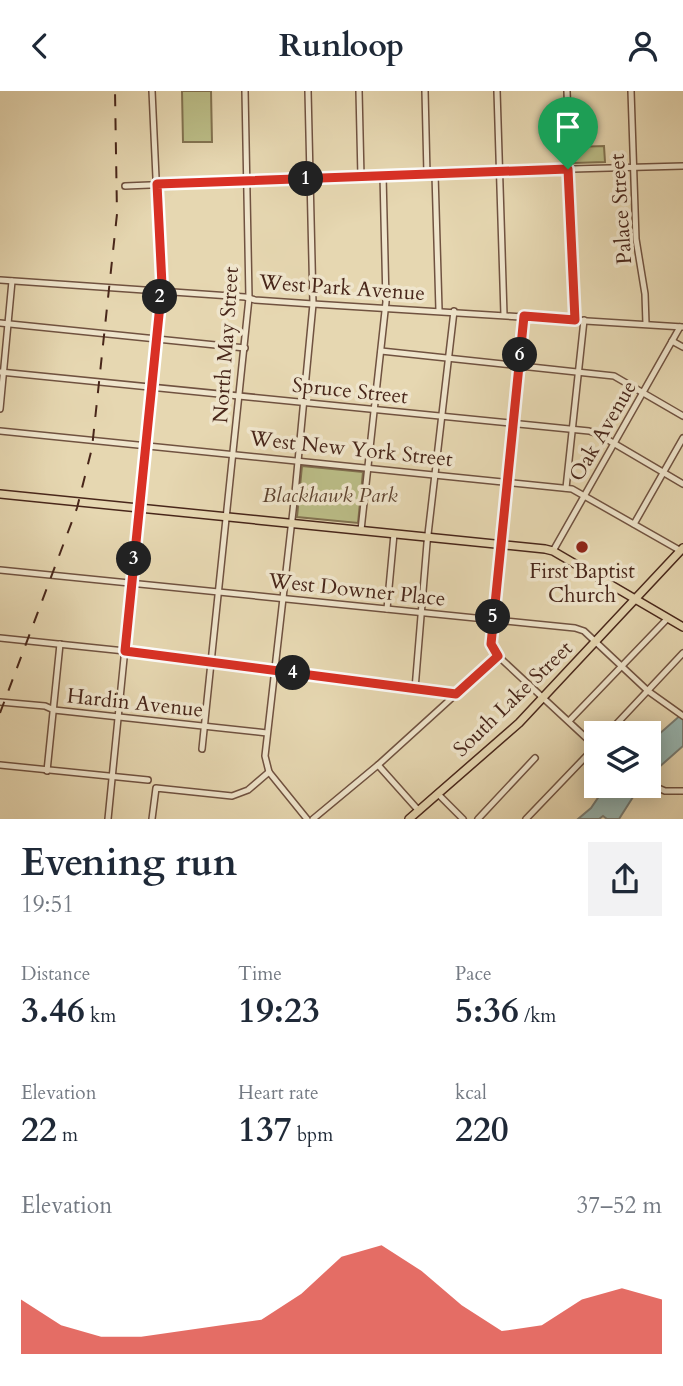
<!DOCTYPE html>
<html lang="en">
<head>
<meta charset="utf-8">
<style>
  body { margin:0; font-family:Cardo,serif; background:#f2f2f3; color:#1f2937; height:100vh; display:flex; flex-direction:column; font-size:26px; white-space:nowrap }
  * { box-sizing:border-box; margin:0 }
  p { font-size:23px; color:#747a83 }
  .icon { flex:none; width:38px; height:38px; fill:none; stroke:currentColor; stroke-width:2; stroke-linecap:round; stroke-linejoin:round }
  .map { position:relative; height:728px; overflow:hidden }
  .drawer { display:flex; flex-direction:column; background:#fff; flex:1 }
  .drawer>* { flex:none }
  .fabs { position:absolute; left:584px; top:630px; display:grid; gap:14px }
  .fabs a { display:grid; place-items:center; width:77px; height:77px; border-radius:0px; background:#fff; box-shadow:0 4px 18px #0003; font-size:35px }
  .pin { position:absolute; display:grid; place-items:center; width:60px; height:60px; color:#fff; margin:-72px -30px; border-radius:50% 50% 50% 0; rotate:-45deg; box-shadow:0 0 7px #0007 }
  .pin .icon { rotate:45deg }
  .km { position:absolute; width:35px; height:35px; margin:-18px; border-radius:50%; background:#222; color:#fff; font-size:19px; line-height:35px; text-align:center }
  .round { display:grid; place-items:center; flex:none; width:74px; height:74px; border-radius:0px; background:#f2f2f3 }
  .headline { display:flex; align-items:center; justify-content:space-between; height:119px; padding:0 21px }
  h1 { font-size:38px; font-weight:600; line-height:52px }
  .metrics { display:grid; grid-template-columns:repeat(3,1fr); gap:10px; height:119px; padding:7px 21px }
  .metrics div { display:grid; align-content:center }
  .metrics b { font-size:35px; font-weight:600 }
  .metrics small { font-size:19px; font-weight:400 }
  .metrics p { font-size:19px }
  .chart { height:196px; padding:14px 21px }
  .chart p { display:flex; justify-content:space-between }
  .chart svg { width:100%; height:126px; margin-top:7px; fill:#d93025; opacity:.7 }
  header { display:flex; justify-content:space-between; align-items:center; height:91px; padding:0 21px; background:#fff; font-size:32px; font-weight:600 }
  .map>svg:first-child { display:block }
  .green { fill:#bbbd87; stroke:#827250; stroke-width:2 }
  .water { fill:#98b8b4; stroke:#787e76; stroke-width:2 }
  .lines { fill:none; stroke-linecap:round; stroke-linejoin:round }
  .minor-casing { stroke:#705240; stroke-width:8 }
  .major-casing { stroke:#48261a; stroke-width:10 }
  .minor { stroke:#efe5cc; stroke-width:5 }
  .major { stroke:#e6d7b1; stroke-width:7 }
  .rail { stroke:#48261a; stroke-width:2; stroke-dasharray:12 12; stroke-linecap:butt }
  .route-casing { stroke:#fff; stroke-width:14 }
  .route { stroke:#d93025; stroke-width:9 }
  .poi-dot { fill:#8f2418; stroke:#efe5cc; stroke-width:2.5 }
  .labels { text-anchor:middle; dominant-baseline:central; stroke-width:7; stroke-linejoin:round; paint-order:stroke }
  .street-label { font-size:21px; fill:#48261a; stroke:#efe5cc }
  .park-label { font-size:21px; font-style:italic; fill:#5f4430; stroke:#efe5cc }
  .poi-label { font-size:21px; fill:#48261a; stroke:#efe5cc }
</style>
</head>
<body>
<header><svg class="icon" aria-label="back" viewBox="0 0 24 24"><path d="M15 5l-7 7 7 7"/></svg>Runloop<svg class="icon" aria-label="person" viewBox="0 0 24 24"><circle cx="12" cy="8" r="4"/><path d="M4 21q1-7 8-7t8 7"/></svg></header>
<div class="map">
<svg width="683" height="728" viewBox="0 0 683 728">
  <rect width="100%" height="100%" fill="#e6d7b1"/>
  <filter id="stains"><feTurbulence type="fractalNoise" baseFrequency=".00286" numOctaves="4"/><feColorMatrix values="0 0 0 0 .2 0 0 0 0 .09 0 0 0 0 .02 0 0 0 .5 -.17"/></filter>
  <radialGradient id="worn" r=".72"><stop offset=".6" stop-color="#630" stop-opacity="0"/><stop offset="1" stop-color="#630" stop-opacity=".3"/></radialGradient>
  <!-- green -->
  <g class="green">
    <polygon points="182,0 211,0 212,51 183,51"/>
    <polygon points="604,55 605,71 574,72 574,56"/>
    <polygon points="302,375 363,381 358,432 297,426"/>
  </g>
  <!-- water -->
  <g class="water">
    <polygon points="683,622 683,655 649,685 649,652"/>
    <polygon points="606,695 640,695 619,728 607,728 603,725 599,728 578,728 591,717"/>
  </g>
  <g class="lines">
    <!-- minor casing -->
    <g class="minor-casing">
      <g id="minor">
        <polyline points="359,0 361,86"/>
        <polyline points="425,0 427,83"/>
        <polyline points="497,0 504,224"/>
        <polyline points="567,0 575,229"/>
        <polyline points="631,0 636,148 645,203 646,233"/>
        <polyline points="435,83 439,219"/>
        <polyline points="125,95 499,80 683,75"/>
        <polyline points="0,189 245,206 255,209 313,213 683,236"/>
        <polyline points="524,225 490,553 498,565 597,657"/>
        <polyline points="0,232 245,257"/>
        <polyline points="672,250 683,256"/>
        <polyline points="381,260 614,285 683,325"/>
        <polyline points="0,281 589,340 598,343 683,393"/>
        <polyline points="0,318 12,190"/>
        <polyline points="0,340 572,398 681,460"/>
        <polyline points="566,397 584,229"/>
        <polyline points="634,433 683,347"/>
        <polyline points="361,439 386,211 383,84"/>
        <polyline points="553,460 680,236"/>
        <polyline points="0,479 575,537 584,540 648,600 683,625"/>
        <polyline points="387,518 394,443"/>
        <polyline points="0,547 125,560 456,603"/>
        <polyline points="415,598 427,452 454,220"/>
        <polyline points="0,611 45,615 54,619 267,642"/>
        <polyline points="569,630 668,527"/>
        <polyline points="608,642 683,562"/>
        <polyline points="202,658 249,207 245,0"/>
        <polyline points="0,674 148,689"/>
        <polyline points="378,674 419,720"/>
        <polyline points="47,680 60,553"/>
        <polyline points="649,693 665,700 683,700"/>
        <polyline points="438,703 463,728"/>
        <polyline points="108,728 161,195 152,0"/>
        <polyline points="152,728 156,697 232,705 248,699 269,681"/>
        <polyline points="307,728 269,681 265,665 295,402 313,213 308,0"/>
        <polyline points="313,728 378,674 498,565"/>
        <polyline points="478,728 535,667"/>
        <polyline points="526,728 596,655"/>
      </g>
    </g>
    <!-- major casing -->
    <g class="major-casing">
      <g id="major">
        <polyline points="0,403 545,458 553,460 683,536"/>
        <polyline points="409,728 519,632 683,457"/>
      </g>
    </g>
    <!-- minor -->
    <use href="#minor" class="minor"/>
    <!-- major -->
    <use href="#major" class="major"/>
    <!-- rail -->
    <polyline class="rail" points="0,622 77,417 92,357 117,123 115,0"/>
  </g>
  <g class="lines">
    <!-- route casing -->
    <g class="route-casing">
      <polygon id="route" points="568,78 575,229 524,225 491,553 498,565 456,603 125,560 162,194 157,93"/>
    </g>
    <!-- route -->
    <use href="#route" class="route"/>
  </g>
  <!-- markers -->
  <circle class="poi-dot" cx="582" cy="456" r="7"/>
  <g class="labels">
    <!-- street labels -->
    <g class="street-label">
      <text transform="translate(621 118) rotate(-94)">Palace Street</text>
      <text transform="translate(342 197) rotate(4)">West Park Avenue</text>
      <text transform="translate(226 254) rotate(-86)">North May Street</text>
      <text transform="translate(350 300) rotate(6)">Spruce Street</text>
      <text transform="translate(603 340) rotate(-60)">Oak Avenue</text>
      <text transform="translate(351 358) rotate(6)">West New York Street</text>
      <text transform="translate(357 499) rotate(6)">West Downer Place</text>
      <text transform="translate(513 608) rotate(-44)">South Lake Street</text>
      <text transform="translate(135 612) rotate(6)">Hardin Avenue</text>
    </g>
    <!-- park labels -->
    <g class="park-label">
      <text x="330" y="404">Blackhawk Park</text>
    </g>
    <!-- poi labels -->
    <g class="poi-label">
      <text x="582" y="480">First Baptist<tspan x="582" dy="24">Church</tspan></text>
    </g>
  </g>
  <rect width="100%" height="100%" filter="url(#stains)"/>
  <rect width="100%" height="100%" fill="url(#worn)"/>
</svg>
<div class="fabs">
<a><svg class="icon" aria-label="layers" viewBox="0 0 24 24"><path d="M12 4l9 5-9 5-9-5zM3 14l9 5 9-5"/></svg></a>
</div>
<div class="pin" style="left:568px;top:78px;background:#1e9e55"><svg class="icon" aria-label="arrive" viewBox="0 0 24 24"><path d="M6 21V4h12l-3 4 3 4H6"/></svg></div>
<b class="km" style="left:306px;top:88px">1</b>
<b class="km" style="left:160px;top:206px">2</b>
<b class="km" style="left:134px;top:468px">3</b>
<b class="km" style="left:293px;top:582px">4</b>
<b class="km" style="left:493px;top:526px">5</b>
<b class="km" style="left:520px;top:264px">6</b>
</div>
<section class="drawer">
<div class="headline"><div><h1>Evening run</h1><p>19:51</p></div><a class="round"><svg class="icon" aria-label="share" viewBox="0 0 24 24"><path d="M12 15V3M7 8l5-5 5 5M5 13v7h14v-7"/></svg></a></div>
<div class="metrics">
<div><p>Distance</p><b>3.46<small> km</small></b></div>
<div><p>Time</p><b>19:23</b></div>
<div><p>Pace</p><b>5:36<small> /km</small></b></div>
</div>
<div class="metrics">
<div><p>Elevation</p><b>22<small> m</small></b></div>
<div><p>Heart rate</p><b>137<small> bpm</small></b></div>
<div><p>kcal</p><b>220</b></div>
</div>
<div class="chart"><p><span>Elevation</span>37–52 m</p>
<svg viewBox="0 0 160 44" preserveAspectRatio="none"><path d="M0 44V25L10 34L20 38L30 38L40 36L50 34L60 32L70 23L80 10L90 6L100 15L110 27L120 36L130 34L140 25L150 21L160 25V44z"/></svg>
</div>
</section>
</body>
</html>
